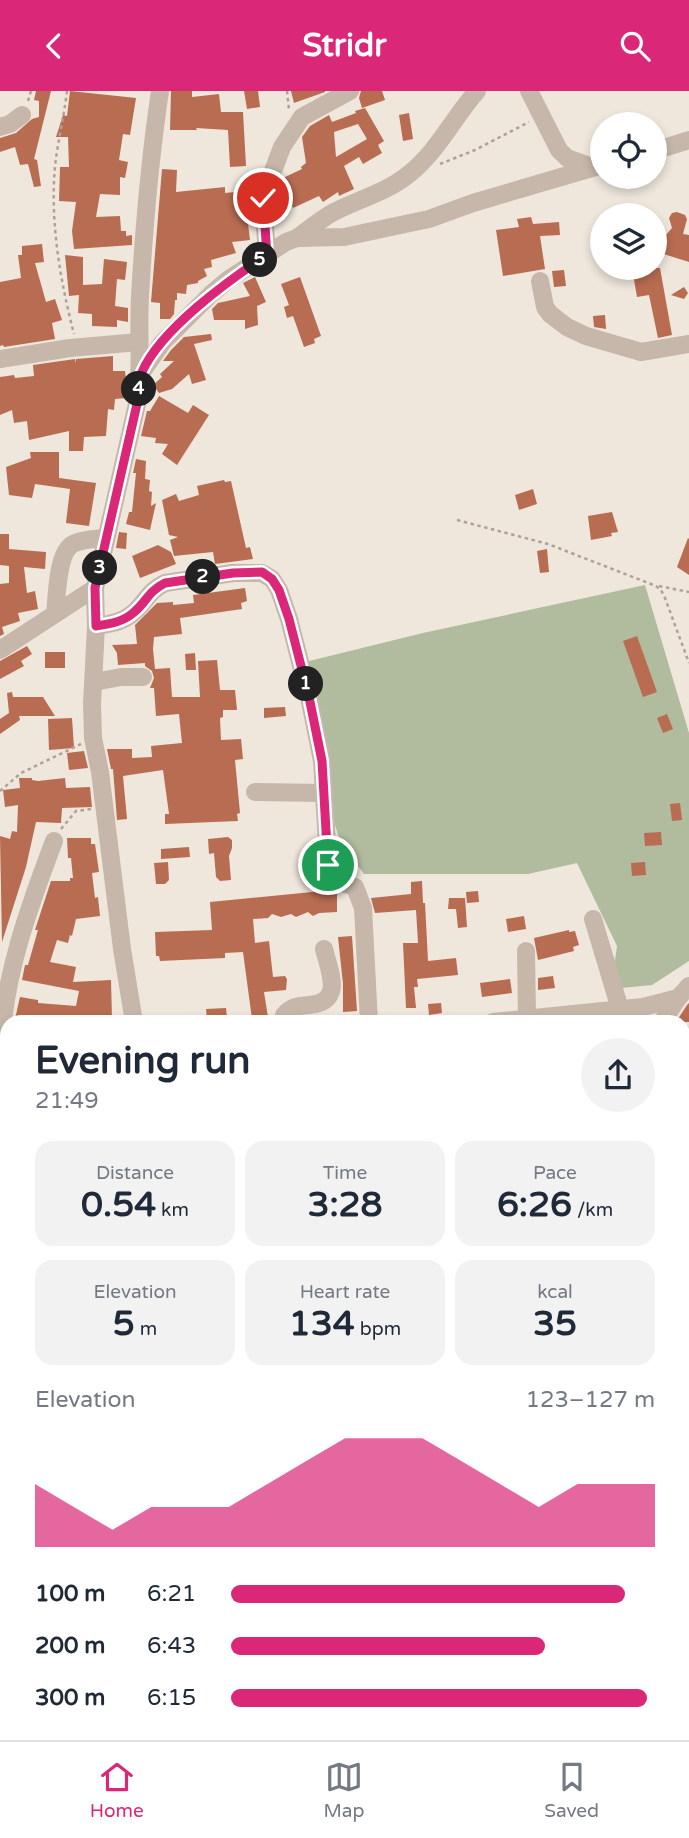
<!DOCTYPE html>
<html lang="en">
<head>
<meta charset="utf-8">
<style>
  body { margin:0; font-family:"Varela Round",sans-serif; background:#f2f2f3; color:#1f2937; height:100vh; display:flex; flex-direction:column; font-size:26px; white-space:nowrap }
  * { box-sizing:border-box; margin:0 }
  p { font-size:23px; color:#747a83 }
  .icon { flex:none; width:38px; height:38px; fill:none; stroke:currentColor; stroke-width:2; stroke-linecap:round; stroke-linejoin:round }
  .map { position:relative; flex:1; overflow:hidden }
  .details { position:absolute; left:0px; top:924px; width:690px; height:726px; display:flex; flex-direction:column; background:#fff; border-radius:21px 21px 0 0; box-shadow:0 4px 10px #0003 }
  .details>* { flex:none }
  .fabs { position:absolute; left:590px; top:21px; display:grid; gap:14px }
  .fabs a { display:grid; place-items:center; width:77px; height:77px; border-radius:50%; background:#fff; box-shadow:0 4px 10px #0003; font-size:35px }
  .pin { position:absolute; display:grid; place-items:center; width:60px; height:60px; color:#fff; margin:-30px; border:4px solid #fff; border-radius:50%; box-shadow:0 2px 7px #0007 }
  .km { position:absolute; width:35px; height:35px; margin:-18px; border-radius:50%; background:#222; color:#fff; font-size:19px; line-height:35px; text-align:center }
  .round { display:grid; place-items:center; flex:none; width:74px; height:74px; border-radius:37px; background:#f2f2f3 }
  .summary { display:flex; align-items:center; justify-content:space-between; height:119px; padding:0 35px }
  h1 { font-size:38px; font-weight:700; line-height:52px }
  .stats { display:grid; grid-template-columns:repeat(3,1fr); gap:10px; height:119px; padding:7px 35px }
  .stats div { display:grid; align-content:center; border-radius:18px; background:#f2f2f3; text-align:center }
  .stats b { font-size:35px; font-weight:700 }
  .stats small { font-size:19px; font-weight:400 }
  .stats p { font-size:19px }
  .chart { height:196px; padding:14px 35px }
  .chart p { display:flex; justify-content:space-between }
  .chart svg { width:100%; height:126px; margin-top:7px; fill:#db2777; opacity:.7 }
  ul { padding:0 35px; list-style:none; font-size:23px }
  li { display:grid; grid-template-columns:112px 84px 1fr; align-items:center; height:52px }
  li i { height:18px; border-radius:9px; background:#db2777 }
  header { display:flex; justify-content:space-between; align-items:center; height:91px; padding:0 35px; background:#db2777; color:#fff; font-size:32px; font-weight:700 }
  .tab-bar { display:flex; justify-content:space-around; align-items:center; height:98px; border-top:2px solid #e0e1e3; background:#fff; font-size:19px; color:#747a83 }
  .tab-bar a { display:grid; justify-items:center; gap:4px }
  .tab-bar .current { color:#db2777 }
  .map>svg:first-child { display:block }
  .green { fill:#b1bc9e }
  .water { fill:#7ea6a9 }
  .building { fill:#b86c51; fill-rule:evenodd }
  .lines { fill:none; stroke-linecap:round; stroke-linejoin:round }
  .path { stroke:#b1a194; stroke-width:2.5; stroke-dasharray:3.5 3.5; stroke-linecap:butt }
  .minor { stroke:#c6b7aa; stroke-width:18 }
  .route-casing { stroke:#fff; stroke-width:14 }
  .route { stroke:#db2777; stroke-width:9 }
</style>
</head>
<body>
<header><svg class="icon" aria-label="back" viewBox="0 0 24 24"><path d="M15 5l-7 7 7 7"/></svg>Stridr<svg class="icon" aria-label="search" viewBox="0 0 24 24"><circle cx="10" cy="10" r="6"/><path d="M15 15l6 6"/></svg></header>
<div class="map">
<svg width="689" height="1649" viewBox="0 0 689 1649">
  <rect width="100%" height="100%" fill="#efe7dc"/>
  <!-- green -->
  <g class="green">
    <polygon points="645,494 689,642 689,870 652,894 611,898 617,855 577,772 528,783 364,783 341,753 318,681 293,574 423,542"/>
    <polygon points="249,1643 239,1649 186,1649 183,1644"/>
  </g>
  <!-- water -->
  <polygon class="water" points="689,1514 689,1649 486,1649 493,1643 682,1643 683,1518"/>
  <!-- building -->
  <g class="building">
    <polygon points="36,0 51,0 34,68 37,69 41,95 34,96 28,73 20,74 15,56 0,61 0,47 16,42 32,28 39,26 39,10 34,9"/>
    <polygon points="70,0 136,7 130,44 123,43 119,69 128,71 125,87 120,86 120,104 100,103 96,126 120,125 121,140 126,140 126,145 132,144 132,154 74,158 72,140 76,111 59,110 60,76 69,76 68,46 56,46 63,24 67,25"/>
    <polygon points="171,0 192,0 192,6 219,3 221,21 243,21 246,75 230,76 228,39 196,37 197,39 170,39"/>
    <polygon points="244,0 258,0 260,16 247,18"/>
    <polygon points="291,0 325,0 325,1 294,12"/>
    <polygon points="361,0 382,0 385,9 362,17 359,7"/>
    <path d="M365,17L384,50L378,54L382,62L363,73L359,66L344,75L354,98L339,105L338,101L323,111L319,105L293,117L292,114L286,117L278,100L283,87L302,78L301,76L306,72L302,46L310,35L329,24L332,31L356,22L355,20ZM358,33L367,48L336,66L334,41Z"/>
    <polygon points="409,22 413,48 403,50 399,24"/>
    <polygon points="162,78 177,79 176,101 225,96 225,102 244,100 250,149 232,151 236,162 211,169 212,176 204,178 207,185 198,190 198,192 187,194 186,203 177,202 177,209 175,209 174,223 170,228 160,228 160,212 151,211"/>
    <polygon points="677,121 685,124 687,128 683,143 689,144 689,171 654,160 654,154 663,153 664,146 672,137 669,127 672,122"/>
    <polygon points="531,126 533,133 559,131 560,144 540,145 545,178 503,185 496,139 519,136 517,128"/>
    <polygon points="42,153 44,171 35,172 46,211 55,208 62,229 52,232 55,248 4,256 3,254 0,255 0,191 21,187 18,164 22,164 22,155"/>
    <polygon points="65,164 83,166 83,194 102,193 104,168 127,171 125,189 117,188 115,215 128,217 128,231 117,229 117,236 92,235 92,223 78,222 79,204 69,205"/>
    <polygon points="632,177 660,177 672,244 658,247 649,204 637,206"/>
    <polygon points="564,179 566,195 554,196 552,180"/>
    <polygon points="255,186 266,211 257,215 258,234 245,238 245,229 214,229 212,218 218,212 250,205 243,192"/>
    <polygon points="300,186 321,245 314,248 315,252 304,256 293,225 287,227 284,216 289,214 281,193"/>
    <polygon points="684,196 688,202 684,208 671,204"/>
    <polygon points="605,224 606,238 594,236 593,225"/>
    <polygon points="211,243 212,249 194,253 206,289 192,293 189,283 172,298 159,302 153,294 162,286 160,283 174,270 163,270 171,259 184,246"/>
    <polygon points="113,265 113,280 125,280 126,288 128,288 126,307 115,308 114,319 108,318 106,345 84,346 83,360 69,360 69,340 29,349 27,330 14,332 12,319 0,324 0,286 14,284 15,287 34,285 33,274 75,268 76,272 76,268"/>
    <polygon points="159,305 188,322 193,314 209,324 177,374 162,363 168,353 155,352 156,347 141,345 147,320 150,320"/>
    <polygon points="30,361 59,361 59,387 96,392 89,435 66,432 70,398 35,393 32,407 9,404 6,376 31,367"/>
    <polygon points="136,368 146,370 145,388 150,389 149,400 152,401 151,415 156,412 150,439 126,433 129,421 132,421 136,382 133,382"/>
    <polygon points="224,389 225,391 231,390 246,457 250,456 253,468 215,473 213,461 174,465 170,449 178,446 169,444 162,409 176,403 179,410 199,404 197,395"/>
    <polygon points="533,398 537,413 519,419 515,404"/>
    <polygon points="612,421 618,441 611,442 612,445 591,449 588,425"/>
    <polygon points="119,441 127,442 126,458 116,457"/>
    <polygon points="0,443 9,443 9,458 46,461 45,478 24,476 27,502 35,500 38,518 18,522 20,530 2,536 4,543 0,545 0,493 9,492 9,475 0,474"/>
    <polygon points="688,447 689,448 689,484 677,476"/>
    <polygon points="158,454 171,461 176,473 140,487 132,465"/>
    <polygon points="547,458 549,481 540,482 537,460"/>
    <polygon points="245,497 247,510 241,512 242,518 180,527 182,543 154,546 153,558 155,578 170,577 172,606 200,606 198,570 217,569 220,599 235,599 237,619 223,619 223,626 220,627 221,649 241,648 243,668 235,669 240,722 237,723 238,730 165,733 165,723 169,723 163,679 123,685 127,728 117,729 113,678 111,678 107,658 132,658 132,667 152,666 151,655 182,652 179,623 156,625 154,597 150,597 154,587 152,580 145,575 145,572 118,574 117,562 112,554 137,553 135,534 157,512 173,511 173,514 194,512 193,504"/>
    <polygon points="637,545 657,601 643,606 623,550"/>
    <polygon points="27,555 32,563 21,570 24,575 0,588 0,570"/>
    <rect x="45" y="561" width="20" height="16"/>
    <polygon points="195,562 196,579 186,579 185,563"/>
    <polygon points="12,601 13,606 43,606 55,625 19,625 20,629 0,643 0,628 9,622 7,602"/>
    <polygon points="285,616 286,625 264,627 264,617"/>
    <polygon points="667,623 673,638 663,642 657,627"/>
    <polygon points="72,627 74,657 49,659 48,628"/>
    <polygon points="84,660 88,677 69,679 67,662"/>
    <polygon points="19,687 32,687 32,689 38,690 65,687 66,697 90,696 92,716 62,717 61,732 36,731 26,776 2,851 0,745 10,748 12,740 17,741 18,714 5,716 3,699 20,697"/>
    <polygon points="680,712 682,729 672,730 670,713"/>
    <polygon points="661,741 662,754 645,755 644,742"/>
    <polygon points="228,746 232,749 232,757 229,765 231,789 220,790 216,786 214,762 209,763 208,748"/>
    <polygon points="67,747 91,747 91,753 95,753 99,781 92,782 95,807 98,806 100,825 76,828 72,845 70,844 68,852 57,849 50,871 76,876 73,891 111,889 112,928 100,931 35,931 15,928 20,906 38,909 38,912 76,915 79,900 22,889 25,874 28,874 38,839 35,839 51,790 70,790 70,787 73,787 71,767 68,767"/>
    <polygon points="189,756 190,766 161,768 161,758"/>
    <polygon points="168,771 169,789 165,793 156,793 154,772"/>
    <polygon points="645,771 646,784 632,785 631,772"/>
    <polygon points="422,790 423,812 425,812 428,870 456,867 458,884 417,888 418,896 414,896 416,917 406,917 403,852 418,852 416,819 375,822 371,807 411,803 411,791"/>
    <polygon points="478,800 479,811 467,812 466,801"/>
    <polygon points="312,801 337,802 337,821 319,822 313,825 308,821 296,826 291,823 281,826 272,823 268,827 253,828 255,852 269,850 273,886 285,885 287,888 286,899 264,901 268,926 252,928 243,861 225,862 225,867 160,870 159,865 156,865 155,841 212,839 210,811"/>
    <polygon points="449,807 465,807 467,836 458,837 456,818 448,818"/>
    <polygon points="524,825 526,838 508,841 506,828"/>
    <polygon points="569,839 569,841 575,840 579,854 573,856 574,860 538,869 534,847"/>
    <polygon points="352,845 357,920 343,921 343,893 338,846"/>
    <polygon points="553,885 555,897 538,899 538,887"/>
    <polygon points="510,888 512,902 482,906 480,892"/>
    <polygon points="441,912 442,922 429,924 428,913"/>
    <polygon points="689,912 689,931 676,931 687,914"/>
    <polygon points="226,917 227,927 207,929 206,918"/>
  </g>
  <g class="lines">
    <!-- path -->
    <g class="path">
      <path d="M67,0C64,25 58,50 55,75C50,131 60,189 74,243"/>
      <polyline points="287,0 289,19"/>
      <polyline points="28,10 31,0"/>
      <polyline points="440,73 475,59 529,31"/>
      <polyline points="457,429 548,453 656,495 661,499 665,507 689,572"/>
      <polyline points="659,495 689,501"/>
      <polyline points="0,700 21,682 81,653"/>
      <polyline points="61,738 76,720 91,718"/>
    </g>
    <!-- minor -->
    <g class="minor">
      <polyline points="529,0 559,59 567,67 592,76"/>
      <polyline points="0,36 10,33 22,24"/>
      <polyline points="654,60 689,49"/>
      <path d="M297,147C309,138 320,129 332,122C358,108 386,102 409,83C438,60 453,27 477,0"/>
      <polyline points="267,164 263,107 282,56 302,26 350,0"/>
      <polyline points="540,190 545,216 550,223 567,236 586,245 641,261 689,253"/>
      <polyline points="0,268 70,257 139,251"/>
      <polyline points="141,282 162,252 211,203 229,188 286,151 297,147 344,146 429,128 473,112 602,74"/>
      <path d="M55,523C57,506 57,461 73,453C82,448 96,448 106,447"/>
      <path d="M96,535C109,533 123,531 133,522C146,511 148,500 165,492L233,482H262L272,488L279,499L289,528L309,606L322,670L329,785L334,789L355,796L363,817L369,931"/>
      <polyline points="0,559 95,497"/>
      <polyline points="94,591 121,586 143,586"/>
      <polyline points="255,701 324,702"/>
      <polyline points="593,828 620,918"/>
      <polyline points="526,860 527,927"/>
      <path d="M134,931L122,858L100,681L93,647L92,613L96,535L95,497L137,313C142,276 138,241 140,205C144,136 150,67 160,0"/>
      <path d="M283,931L284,924C292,915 298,915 309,914C344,911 330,882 324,858"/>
      <polyline points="493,931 643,916 678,907 689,895"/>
      <polyline points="662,931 678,907"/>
      <path d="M1,958C3,887 29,816 54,750"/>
      <polyline points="0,1102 7,1096"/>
      <polyline points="0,1308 7,1310"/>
      <polyline points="0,1340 7,1339"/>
      <polyline points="0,1388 7,1380"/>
      <polyline points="0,1488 7,1484"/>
      <polyline points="147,1649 159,1643"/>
    </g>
  </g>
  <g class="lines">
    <!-- route casing -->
    <g class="route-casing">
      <path id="route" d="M263,107L267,164C229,189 161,238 142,281C138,290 138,303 137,313L95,497L96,535C109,533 123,531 133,522C147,511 147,501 165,492L233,482L262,481L272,488L279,499L289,528L309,606L322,670L328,774"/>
    </g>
    <!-- route -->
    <use href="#route" class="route"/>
  </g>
</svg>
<div class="fabs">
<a><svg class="icon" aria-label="locate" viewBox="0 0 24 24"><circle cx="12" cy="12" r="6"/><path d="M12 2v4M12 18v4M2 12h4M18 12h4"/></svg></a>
<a><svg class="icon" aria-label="layers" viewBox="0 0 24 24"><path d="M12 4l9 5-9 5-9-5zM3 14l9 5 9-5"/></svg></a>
</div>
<div class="pin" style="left:328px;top:774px;background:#1e9e55"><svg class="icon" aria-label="arrive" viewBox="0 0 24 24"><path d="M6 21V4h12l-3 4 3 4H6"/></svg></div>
<div class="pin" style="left:263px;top:107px;background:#d93025"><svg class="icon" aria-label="check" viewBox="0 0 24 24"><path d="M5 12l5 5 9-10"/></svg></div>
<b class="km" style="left:306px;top:593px">1</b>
<b class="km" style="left:203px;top:486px">2</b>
<b class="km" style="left:100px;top:477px">3</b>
<b class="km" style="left:139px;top:298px">4</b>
<b class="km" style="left:260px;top:169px">5</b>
<section class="details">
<div class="summary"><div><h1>Evening run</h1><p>21:49</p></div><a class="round"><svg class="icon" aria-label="share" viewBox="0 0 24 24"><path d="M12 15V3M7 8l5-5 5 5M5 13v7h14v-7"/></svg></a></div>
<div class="stats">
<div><p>Distance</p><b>0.54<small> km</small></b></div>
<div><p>Time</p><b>3:28</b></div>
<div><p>Pace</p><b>6:26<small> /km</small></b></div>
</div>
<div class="stats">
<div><p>Elevation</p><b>5<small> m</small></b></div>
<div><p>Heart rate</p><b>134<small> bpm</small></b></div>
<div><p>kcal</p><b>35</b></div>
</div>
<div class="chart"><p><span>Elevation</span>123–127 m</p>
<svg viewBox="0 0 160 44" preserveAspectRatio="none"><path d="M0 44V22L10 30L20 38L30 30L40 30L50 30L60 22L70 14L80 6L90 6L100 6L110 14L120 22L130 30L140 22L150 22L160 22V44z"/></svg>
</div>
<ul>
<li><b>100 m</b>6:21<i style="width:93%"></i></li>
<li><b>200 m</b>6:43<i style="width:74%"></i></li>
<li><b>300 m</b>6:15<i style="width:98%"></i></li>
</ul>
</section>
</div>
<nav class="tab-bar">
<a class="current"><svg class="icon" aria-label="home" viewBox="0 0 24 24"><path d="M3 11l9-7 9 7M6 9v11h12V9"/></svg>Home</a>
<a><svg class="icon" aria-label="map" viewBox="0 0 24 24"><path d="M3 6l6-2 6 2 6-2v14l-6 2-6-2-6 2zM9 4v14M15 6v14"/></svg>Map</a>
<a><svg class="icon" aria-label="saved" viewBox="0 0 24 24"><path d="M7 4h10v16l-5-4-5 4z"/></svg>Saved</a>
</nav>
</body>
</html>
